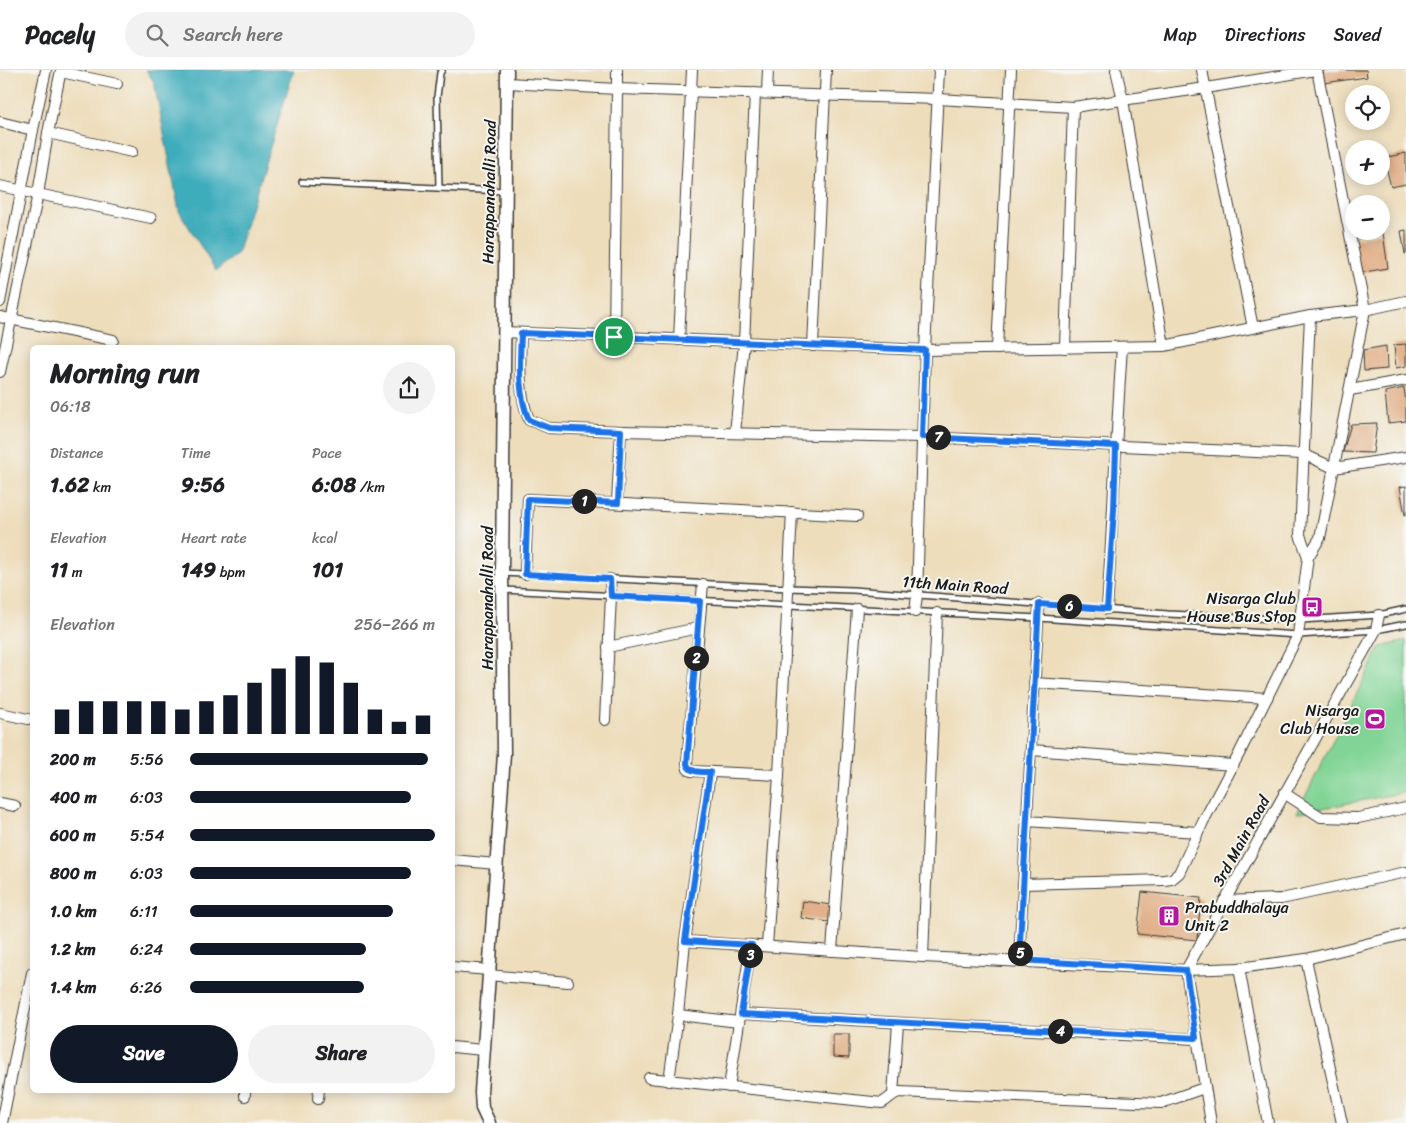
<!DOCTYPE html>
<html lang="en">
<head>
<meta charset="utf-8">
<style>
  body { margin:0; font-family:Sriracha,sans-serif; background:#f2f2f2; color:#202124; height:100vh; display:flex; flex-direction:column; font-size:19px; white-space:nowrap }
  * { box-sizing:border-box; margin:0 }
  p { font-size:16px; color:#757577 }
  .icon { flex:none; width:28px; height:28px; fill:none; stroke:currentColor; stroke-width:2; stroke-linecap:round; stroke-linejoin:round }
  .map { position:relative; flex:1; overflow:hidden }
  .drawer { position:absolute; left:30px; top:275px; width:425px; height:748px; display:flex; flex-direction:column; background:#fff; border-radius:8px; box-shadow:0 2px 12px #0003 }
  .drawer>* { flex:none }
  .controls { position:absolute; left:1345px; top:15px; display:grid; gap:10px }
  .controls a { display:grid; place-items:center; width:45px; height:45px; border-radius:50%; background:#fff; box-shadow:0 2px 12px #0003; font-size:25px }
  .pin { position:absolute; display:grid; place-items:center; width:42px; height:42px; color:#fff; margin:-21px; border:2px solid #fff; border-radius:50%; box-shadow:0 1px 5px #0007 }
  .km { position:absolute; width:25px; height:25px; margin:-12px; border-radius:50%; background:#222; color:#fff; font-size:14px; line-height:25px; text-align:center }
  .round { display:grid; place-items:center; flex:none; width:52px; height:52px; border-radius:26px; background:#f2f2f2 }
  .summary { display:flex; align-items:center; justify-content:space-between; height:85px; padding:0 20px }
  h1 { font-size:28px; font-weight:700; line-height:38px }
  .stats { display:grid; grid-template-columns:repeat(3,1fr); gap:8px; height:85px; padding:5px 20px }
  .stats div { display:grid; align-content:center }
  .stats b { font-size:21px; font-weight:700 }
  .stats small { font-size:14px; font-weight:400 }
  .stats p { font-size:14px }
  .chart { height:140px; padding:10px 20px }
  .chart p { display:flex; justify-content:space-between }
  .chart svg { width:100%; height:90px; margin-top:5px; stroke:#111827; stroke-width:6 }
  .primary-button { display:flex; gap:10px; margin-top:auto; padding:10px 20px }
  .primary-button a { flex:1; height:58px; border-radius:30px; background:#111827; color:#fff; font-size:20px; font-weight:700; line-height:58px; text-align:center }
  .primary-button a+a { background:#f2f2f2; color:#202124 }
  ul { padding:0 20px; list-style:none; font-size:16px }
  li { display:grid; grid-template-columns:80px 60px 1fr; align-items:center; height:38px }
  li i { height:12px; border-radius:6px; background:#111827 }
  header { display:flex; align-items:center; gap:30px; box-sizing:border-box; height:70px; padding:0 25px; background:#fff; border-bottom:1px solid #e0e0e0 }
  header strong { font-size:24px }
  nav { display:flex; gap:28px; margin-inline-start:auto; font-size:18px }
  .search { width:350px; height:45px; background:#f2f2f2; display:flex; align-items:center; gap:12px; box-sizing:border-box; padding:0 18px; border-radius:28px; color:#757577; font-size:19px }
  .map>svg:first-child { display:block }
  .green { fill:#81d496; stroke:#4e7859 }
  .water { fill:#3dacbb; stroke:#2c646c }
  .building { fill:#dfa97e }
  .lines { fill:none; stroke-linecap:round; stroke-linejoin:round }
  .service-casing { stroke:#3b3934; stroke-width:8 }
  .minor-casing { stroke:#3b3934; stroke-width:12 }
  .tertiary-casing { stroke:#3b3934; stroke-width:15 }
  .service { stroke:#fff; stroke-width:5 }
  .minor { stroke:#fff; stroke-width:10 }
  .tertiary { stroke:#fff; stroke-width:12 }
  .route-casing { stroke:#fff; stroke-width:10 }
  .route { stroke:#1a73e8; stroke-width:6 }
  .labels { text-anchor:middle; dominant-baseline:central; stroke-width:4; stroke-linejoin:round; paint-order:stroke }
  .street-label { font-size:16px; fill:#1c1c1c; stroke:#f6f6f2 }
  .poi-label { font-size:16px; fill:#1c1c1c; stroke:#f6f6f2; text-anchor:end }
</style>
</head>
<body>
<header>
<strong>Pacely</strong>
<div class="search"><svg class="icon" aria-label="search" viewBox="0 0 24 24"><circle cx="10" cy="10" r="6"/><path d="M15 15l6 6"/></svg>Search here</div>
<nav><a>Map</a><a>Directions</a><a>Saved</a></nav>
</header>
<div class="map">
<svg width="1406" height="1053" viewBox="0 0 1406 1053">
  <rect width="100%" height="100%" fill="#f6f6f2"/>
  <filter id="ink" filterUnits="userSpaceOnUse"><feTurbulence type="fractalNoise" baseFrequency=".02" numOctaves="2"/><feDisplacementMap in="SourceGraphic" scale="10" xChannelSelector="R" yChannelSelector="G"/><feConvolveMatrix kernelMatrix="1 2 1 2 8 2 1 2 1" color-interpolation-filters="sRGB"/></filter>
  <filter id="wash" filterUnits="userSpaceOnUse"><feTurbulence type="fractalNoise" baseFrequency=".0096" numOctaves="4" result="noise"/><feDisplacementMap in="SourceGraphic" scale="20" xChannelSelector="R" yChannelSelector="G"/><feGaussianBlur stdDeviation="1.12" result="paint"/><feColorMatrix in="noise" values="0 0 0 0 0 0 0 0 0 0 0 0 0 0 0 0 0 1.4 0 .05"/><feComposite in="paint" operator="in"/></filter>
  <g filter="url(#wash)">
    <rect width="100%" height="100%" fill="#edddbb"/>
    <!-- green -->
    <polygon class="green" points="1406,571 1406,722 1297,743 1380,577"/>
    <!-- water -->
    <polygon class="water" points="146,0 294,0 237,184 216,201 179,141 154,12"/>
    <g id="blocks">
      <!-- building -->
      <g class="building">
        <polygon points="1323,0 1366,0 1367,7 1324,13"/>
        <polygon points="1406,83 1406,114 1391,117 1384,88"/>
        <polygon points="1406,160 1406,184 1405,184 1401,161"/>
        <polygon points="1383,163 1388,198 1359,203 1353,169"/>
        <polygon points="1406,274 1406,296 1396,298 1394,275"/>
        <polygon points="1386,276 1387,299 1364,301 1363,280"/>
        <polygon points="1404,318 1406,332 1406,351 1388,353 1385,322"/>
        <polygon points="1377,353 1373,383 1343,382 1351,354"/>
        <polygon points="1406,416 1406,445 1405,445 1400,417"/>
        <polygon points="1142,822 1201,828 1197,870 1137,864"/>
        <polygon points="803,831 831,835 829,852 801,848"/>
        <polygon points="833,964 849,964 849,988 833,987"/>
      </g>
    </g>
  </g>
  <g filter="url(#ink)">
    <use href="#blocks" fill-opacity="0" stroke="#3b3934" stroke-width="1"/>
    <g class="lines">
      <!-- service casing -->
      <g class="service-casing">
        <g id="service">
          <polyline points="302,112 505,121"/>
          <polyline points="439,118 437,27 440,3 442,0"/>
          <polyline points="503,503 788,518 853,520 1168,544 1301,550 1379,545 1406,539"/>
          <polyline points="504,520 1038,548 1298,565 1376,560 1406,554"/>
        </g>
      </g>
      <!-- minor casing -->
      <g class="minor-casing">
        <g id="minor">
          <polyline points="617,0 617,19 938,29 1073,37 1206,18 1316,0"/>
          <polyline points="1116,0 1123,30 1164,276"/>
          <polyline points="1202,0 1253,258"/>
          <polyline points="61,2 117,14"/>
          <polyline points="507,13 617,19 614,267"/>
          <polyline points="767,23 768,0"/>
          <polyline points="0,52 33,60"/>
          <polyline points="48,63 132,82"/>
          <polyline points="0,116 151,148"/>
          <polyline points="0,232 33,60 46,0"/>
          <polyline points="0,247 113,270"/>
          <polyline points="504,262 925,280 1164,276 1310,246 1365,240 1317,0"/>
          <path d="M521,263C520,293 518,322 529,350L549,358L621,361L922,367L1303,384L1334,398L1406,387"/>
          <polyline points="679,270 692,0"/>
          <polyline points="813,276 826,0"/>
          <polyline points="1065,278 1073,37"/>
          <polyline points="997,279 1011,0"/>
          <polyline points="0,302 38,124 48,63 61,0"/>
          <polyline points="1350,320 1406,310"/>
          <polyline points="735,363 744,273 755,23"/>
          <polyline points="617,433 621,361"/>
          <polyline points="1308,487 1320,468 1365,240 1406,231"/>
          <polyline points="525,504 528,429 857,446"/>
          <polyline points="703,514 687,693 688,699 691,701 779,705"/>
          <path d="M1107,539C1113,452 1116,364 1122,277"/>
          <polyline points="915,542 917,525 925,280 939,0"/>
          <polyline points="608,577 698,558"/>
          <polyline points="1034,613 1267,628"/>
          <polyline points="0,643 28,649"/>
          <polyline points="605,650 611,526 610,509"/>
          <polyline points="1031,680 1233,695"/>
          <polyline points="1284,723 1321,747 1358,748 1406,738"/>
          <polyline points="0,733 15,736"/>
          <polyline points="1026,751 1198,762"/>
          <polyline points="452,790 496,794"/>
          <polyline points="1023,814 1164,810 1172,809 1179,803 1203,752 1239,684 1298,565 1308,487 1300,465 1310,246"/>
          <polyline points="1224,831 1281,829 1406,802"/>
          <polyline points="685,871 923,887 1186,900 1239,898 1306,889 1406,864"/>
          <polyline points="767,876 779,705 792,442"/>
          <polyline points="832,881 857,539"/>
          <polyline points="923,887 937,543"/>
          <polyline points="1306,889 1342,1053"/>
          <polyline points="1019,890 1039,534"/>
          <polyline points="452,897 489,900"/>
          <polyline points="1239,898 1268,1053"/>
          <polyline points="488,905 568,912"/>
          <polyline points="741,944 1196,969"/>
          <polyline points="678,945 739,952"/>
          <polyline points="452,977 483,980"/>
          <path d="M649,1008L882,1033C889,1029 892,1024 899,1022L1161,1033L1204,1018"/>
          <polyline points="669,1011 678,945 685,871 710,703"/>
          <polyline points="729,1017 751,875"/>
          <polyline points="893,1024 898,953"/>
          <polyline points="245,1026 245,1020"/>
          <polyline points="318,1029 319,1020"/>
          <polyline points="2,1053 32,903"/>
          <polyline points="1211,1053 1186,900 1376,560 1379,545"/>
        </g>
      </g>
      <!-- tertiary casing -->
      <g class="tertiary-casing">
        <polyline id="tertiary" points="489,1053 482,1038 481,1022 504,684 502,503 507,0"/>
      </g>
      <!-- service -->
      <use href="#service" class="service"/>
      <!-- minor -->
      <use href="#minor" class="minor"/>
      <!-- tertiary -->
      <use href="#tertiary" class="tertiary"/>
    </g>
  </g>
  <g class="lines" filter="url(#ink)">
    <!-- route casing -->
    <g class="route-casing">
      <path id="route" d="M521,263L925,280L922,367L1116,376L1114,440L1107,539L1039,534L1019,890L1186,900L1196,968L741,944L752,875L685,871L710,702C701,702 690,703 687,694L700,531L611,526L610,509L525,504L528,429L618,433L621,361L549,358L529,350C517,322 520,293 521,263Z"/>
    </g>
    <!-- route -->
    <use href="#route" class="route"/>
  </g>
  <!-- icons -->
  <defs>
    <g id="bus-square" transform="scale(1.125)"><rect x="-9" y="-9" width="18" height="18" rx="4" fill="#b5179e" stroke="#f6f6f2"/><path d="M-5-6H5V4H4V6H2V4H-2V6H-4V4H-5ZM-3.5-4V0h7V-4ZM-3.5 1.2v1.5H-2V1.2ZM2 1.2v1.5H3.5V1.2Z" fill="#fff"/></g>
    <g id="stadium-square" transform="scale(1.125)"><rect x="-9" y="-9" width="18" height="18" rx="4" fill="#b5179e" stroke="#f6f6f2"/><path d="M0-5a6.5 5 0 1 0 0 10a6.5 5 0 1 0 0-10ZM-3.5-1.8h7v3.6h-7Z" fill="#fff"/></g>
    <g id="building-square" transform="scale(1.125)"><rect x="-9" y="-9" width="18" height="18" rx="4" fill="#b5179e" stroke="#f6f6f2"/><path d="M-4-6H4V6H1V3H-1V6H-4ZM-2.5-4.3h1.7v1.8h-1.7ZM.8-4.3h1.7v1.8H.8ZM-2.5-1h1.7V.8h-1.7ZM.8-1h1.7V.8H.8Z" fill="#fff"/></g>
  </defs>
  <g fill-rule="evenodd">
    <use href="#bus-square" x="1312" y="537"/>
    <use href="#stadium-square" x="1375" y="649"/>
    <use href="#building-square" x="1169" y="846"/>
  </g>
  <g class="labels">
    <!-- street labels -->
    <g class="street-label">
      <text transform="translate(489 122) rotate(-89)">Harappanahalli Road</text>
      <text transform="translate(955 515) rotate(4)">11th Main Road</text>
      <text transform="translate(487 528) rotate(-90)">Harappanahalli Road</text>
      <text transform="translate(1241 771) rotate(-61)">3rd Main Road</text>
    </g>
    <!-- poi labels -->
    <g class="poi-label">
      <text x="1296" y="528">Nisarga Club<tspan x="1296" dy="18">House Bus Stop</tspan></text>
      <text x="1359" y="640">Nisarga<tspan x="1359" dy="18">Club House</tspan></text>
      <text x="1185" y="837" text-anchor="start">Prabuddhalaya<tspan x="1185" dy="18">Unit 2</tspan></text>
    </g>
  </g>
</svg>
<div class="controls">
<a><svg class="icon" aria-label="locate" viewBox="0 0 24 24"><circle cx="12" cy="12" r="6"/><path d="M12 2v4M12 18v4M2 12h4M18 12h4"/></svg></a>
<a>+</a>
<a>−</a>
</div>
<div class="pin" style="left:614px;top:267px;background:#1e9e55"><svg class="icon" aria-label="arrive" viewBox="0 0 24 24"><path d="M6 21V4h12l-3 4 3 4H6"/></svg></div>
<b class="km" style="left:584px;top:431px">1</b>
<b class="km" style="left:696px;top:588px">2</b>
<b class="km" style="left:750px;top:885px">3</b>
<b class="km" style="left:1060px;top:961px">4</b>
<b class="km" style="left:1020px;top:883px">5</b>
<b class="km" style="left:1069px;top:536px">6</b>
<b class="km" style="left:938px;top:367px">7</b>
<section class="drawer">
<div class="summary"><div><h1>Morning run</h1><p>06:18</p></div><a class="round"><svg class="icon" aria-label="share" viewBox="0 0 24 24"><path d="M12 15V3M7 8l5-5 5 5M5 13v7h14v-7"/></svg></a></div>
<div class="stats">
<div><p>Distance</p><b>1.62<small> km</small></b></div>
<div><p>Time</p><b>9:56</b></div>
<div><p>Pace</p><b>6:08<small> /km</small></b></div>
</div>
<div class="stats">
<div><p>Elevation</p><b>11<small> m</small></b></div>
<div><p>Heart rate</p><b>149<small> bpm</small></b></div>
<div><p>kcal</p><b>101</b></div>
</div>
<div class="chart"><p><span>Elevation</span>256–266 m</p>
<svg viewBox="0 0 160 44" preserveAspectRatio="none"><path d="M5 44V32M15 44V28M25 44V28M35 44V28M45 44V28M55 44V32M65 44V28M75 44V25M85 44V19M95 44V12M105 44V6M115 44V9M125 44V19M135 44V32M145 44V38M155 44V35"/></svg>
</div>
<ul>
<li><b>200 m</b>5:56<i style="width:97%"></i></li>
<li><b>400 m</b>6:03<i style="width:90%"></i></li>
<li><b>600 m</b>5:54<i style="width:100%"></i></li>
<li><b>800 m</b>6:03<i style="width:90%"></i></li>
<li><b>1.0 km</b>6:11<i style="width:83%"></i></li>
<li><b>1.2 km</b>6:24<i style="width:72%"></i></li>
<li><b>1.4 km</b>6:26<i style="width:71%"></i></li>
</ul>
<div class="primary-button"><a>Save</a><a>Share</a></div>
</section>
</div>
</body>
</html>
